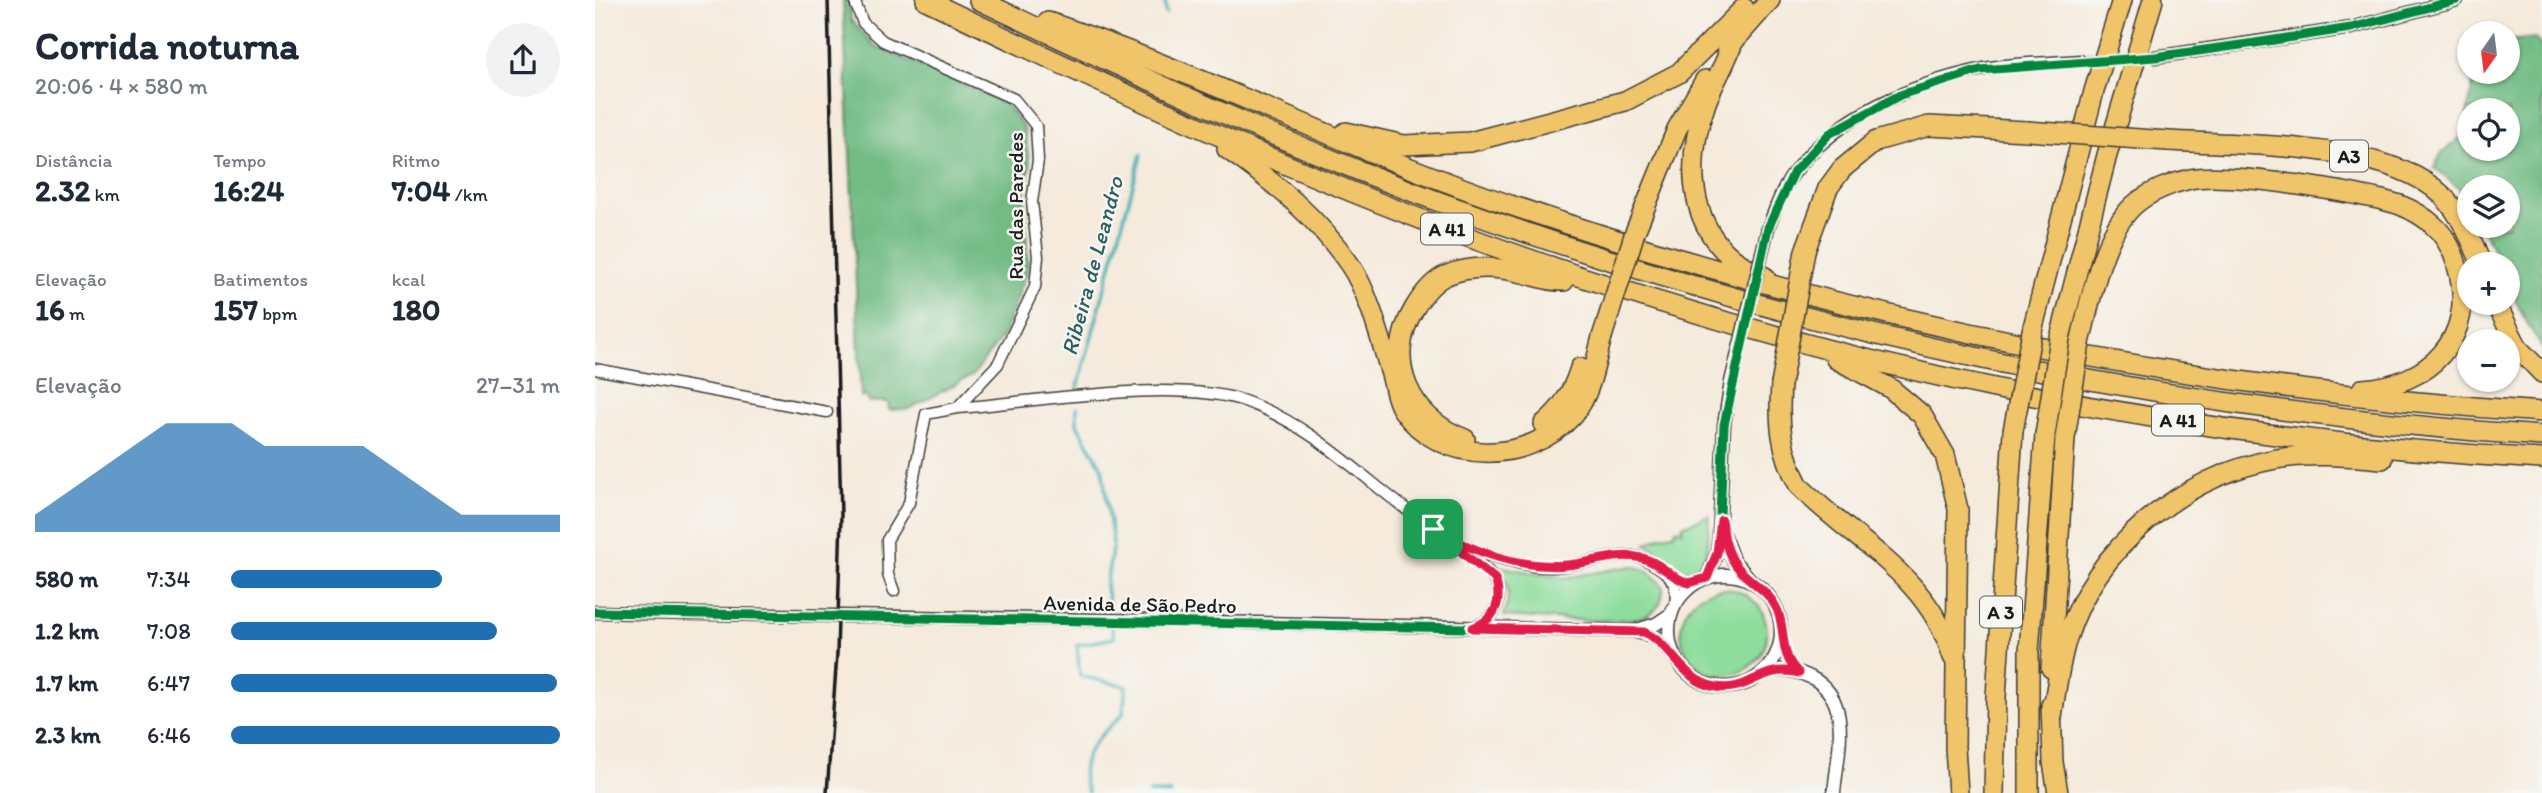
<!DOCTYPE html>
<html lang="pt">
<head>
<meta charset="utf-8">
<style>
  body { margin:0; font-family:Itim,sans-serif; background:#f2f2f3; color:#1f2937; height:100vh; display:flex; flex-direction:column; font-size:26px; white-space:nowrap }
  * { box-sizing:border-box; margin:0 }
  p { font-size:23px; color:#747a83 }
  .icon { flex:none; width:38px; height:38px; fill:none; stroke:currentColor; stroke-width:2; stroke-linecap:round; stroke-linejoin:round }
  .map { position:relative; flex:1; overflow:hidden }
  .sheet { display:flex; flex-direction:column; background:#fff; width:595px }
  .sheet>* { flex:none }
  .needle { width:46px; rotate:194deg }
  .fabs { position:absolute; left:1862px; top:21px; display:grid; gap:14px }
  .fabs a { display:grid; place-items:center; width:63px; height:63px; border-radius:50%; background:#fff; box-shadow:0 2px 5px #0004; font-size:35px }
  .pin { position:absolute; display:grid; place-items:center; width:60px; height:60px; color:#fff; margin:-30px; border-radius:14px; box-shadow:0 4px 10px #0006 }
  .round { display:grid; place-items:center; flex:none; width:74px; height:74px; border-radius:37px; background:#f2f2f3 }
  .headline { display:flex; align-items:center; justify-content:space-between; height:119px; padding:0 35px }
  h1 { font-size:38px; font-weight:700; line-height:52px }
  .metrics { display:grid; grid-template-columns:repeat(3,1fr); gap:10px; height:119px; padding:7px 35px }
  .metrics div { display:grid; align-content:center }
  .metrics b { font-size:30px; font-weight:700 }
  .metrics small { font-size:19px; font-weight:400 }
  .metrics p { font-size:19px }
  .chart { height:196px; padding:14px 35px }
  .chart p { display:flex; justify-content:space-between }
  .chart svg { width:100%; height:126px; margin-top:7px; fill:#1f6fb2; opacity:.7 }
  ul { padding:0 35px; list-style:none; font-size:23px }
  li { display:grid; grid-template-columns:112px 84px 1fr; align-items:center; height:52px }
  li i { height:18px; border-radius:9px; background:#1f6fb2 }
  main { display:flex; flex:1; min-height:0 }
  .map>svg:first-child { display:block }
  .green { fill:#8edd9c; stroke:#557c5c; stroke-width:2 }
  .forest { fill:#72bc84; stroke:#476c50; stroke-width:2; fill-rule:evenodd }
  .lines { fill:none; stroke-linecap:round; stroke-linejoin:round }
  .stream { stroke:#3fb0b7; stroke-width:3.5 }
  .tertiary-tunnel { stroke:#d4cbbe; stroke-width:12; stroke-dasharray:12 6; stroke-linecap:butt }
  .minor-casing { stroke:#3d3b39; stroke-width:13 }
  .tertiary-casing { stroke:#3d3b39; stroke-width:15 }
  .motorway-casing { stroke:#3d3b39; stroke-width:22 }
  .minor { stroke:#fff; stroke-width:10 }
  .tertiary { stroke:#fff; stroke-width:12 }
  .motorway { stroke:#f0c469; stroke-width:19 }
  .rail { stroke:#1c1c1c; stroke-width:3.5 }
  .tertiary-bridge-casing { stroke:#3d3b39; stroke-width:15; stroke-linecap:butt }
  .motorway-bridge-casing { stroke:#3d3b39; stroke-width:22; stroke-linecap:butt }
  .tertiary-bridge { stroke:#fff; stroke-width:12 }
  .motorway-bridge { stroke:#f0c469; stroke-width:19 }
  .cycleway-casing { stroke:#f6f6f2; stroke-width:13 }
  .cycleway { stroke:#00873e; stroke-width:9 }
  .route-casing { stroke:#fff; stroke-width:14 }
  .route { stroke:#e11d48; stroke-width:9 }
  .labels { text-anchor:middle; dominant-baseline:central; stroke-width:5; stroke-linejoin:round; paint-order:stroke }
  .shield { fill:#f6f6f2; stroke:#5d5d5c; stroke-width:2 }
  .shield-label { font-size:19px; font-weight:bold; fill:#1c1c1c }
  .street-label { font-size:21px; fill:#1c1c1c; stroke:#f6f6f2 }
  .water-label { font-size:23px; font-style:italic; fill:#2c5f62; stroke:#f6f6f2 }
</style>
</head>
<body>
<main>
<section class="sheet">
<div class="headline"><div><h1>Corrida noturna</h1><p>20:06 · 4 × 580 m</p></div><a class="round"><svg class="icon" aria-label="share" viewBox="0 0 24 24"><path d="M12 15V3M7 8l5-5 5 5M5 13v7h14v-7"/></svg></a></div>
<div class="metrics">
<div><p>Distância</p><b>2.32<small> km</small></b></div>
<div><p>Tempo</p><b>16:24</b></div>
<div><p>Ritmo</p><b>7:04<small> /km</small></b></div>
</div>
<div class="metrics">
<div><p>Elevação</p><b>16<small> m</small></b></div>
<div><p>Batimentos</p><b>157<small> bpm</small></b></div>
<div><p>kcal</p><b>180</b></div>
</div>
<div class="chart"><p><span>Elevação</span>27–31 m</p>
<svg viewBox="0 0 160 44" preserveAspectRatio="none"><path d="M0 44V38L10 30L20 22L30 14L40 6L50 6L60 6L70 14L80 14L90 14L100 14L110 22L120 30L130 38L140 38L150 38L160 38V44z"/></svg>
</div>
<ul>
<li><b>580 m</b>7:34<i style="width:64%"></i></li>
<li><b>1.2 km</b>7:08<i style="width:81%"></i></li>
<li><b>1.7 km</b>6:47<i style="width:99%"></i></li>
<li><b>2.3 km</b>6:46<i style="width:100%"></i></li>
</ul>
</section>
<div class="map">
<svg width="1947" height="793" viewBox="0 0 1947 793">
  <rect width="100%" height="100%" fill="#f6f6f2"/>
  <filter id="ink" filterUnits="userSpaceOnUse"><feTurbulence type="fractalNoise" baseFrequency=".0143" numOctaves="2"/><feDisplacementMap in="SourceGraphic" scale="14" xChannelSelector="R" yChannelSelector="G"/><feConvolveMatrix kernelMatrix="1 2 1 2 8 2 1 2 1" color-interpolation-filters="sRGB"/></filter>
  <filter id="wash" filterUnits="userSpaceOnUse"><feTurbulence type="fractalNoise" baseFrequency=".00686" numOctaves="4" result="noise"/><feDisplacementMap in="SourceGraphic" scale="28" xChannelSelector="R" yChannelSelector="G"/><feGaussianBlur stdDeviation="1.57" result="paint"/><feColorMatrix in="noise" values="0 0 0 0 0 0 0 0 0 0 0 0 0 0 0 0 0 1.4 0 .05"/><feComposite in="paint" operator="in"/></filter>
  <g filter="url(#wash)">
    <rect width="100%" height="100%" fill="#f5eadb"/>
    <!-- green -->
    <g class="green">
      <path d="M1114,515C1114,532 1115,587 1083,566C1071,558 1064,550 1051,544L1066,536L1079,534L1081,529L1088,531L1087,526Z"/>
      <path d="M901,566L968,578L1038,566C1051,569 1059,576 1068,586C1068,600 1064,610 1050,616C1032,625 935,617 909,616C915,595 917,583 901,566Z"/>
      <circle cx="1129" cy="632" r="43"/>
    </g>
    <!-- forest -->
    <g class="forest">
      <polygon points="248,0 255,0 256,20 280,46 411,104 429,128 435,165 429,194 433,269 409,334 378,375 314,409 294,410 293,402 273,402 272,397 266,397"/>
      <path d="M1940,38L1947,47V348C1932,322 1913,296 1913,264H1906L1886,226H1913V187H1874V205L1864,188L1839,168L1846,154L1868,135L1880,72H1913V41ZM1874,110H1913V149H1874Z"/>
    </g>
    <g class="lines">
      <!-- stream -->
      <g class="stream">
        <polyline points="570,0 571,13"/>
        <polyline points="483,387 546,155"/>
        <polyline points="482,407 482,424 507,468 518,543 511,585 515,615"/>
        <path d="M493,793C477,758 505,736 528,714L531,686L485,676L482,645L519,638L516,623"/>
        <polyline points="554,793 576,793"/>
      </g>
    </g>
  </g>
  <g filter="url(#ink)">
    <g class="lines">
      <!-- tertiary-tunnel -->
      <polyline class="tertiary-tunnel" points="1485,61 1560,57"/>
      <!-- minor casing -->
      <g class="minor-casing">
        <g id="minor">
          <polyline points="259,0 268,23 288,41 419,99 441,126 443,160 437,202 443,257 440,287 403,364 362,408"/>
          <polyline points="0,369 232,412"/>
          <path d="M860,546C880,560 911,577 902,605C898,617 890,623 878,627"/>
          <polyline points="1074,576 1080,586 1081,603"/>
          <path d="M299,591L293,575L292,540L314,503L331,414L362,408C438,402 583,377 652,402C726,429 776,488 840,530C868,548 905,560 939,566C971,571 1002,556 1034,556C1061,556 1074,584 1100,583"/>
        </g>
      </g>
      <!-- tertiary casing -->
      <g class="tertiary-casing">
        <g id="tertiary">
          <polyline points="1560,57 1756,28 1862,0"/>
          <path d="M1173,228C1181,208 1188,187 1201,170C1243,116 1318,84 1384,70C1417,63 1453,64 1485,61"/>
          <polyline points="1128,534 1138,560 1154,578"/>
          <circle cx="1130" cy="631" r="56"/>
          <polyline points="1112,578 1122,553 1124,538 1129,425 1136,382"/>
          <polyline points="0,612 45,613"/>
          <polyline points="573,621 1038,631 1063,638 1080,657"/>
          <polyline points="1042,630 1061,624 1076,614"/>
          <path d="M1169,672C1187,668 1201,670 1217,678C1259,700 1242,755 1239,793"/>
        </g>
      </g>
      <!-- motorway casing -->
      <g class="motorway-casing">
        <g id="motorway">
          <path d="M331,0C513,87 695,172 884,241C1225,366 1585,440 1947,459"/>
          <path d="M384,0C537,73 691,145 850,204C1209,335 1566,410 1947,436"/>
          <path d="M453,22C603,72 745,145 895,198C1236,317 1586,389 1947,412"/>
          <path d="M1139,39C1132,62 1119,81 1111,103C1092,155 1091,220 1137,258C1147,266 1159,271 1170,277"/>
          <polyline points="1132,49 1175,0"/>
          <polyline points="751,132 809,145 875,142 1030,101 1084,73 1149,8"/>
          <path d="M1573,141C1646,145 1793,142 1847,195C1864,212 1878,241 1886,264"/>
          <path d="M632,149C679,182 722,217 755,265C774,293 786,341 796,374C799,384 801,400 807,409C845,466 934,465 978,415C996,395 1000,362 1007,337"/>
          <polyline points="1040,232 1082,129 1110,80"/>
          <polyline points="1210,251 1233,188 1247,169 1281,141 1334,126 1432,131"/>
          <polyline points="1901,303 1923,348 1947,373"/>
          <polyline points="1437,331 1499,91 1527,0"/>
          <polyline points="1465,338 1512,155 1558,0"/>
          <path d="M1485,343C1495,302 1507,235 1538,206C1553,192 1577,183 1595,179C1630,171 1770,193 1805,205C1815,209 1829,217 1837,224C1851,236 1859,253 1863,269C1882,337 1834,386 1767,389"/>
          <polyline points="1241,359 1295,388 1327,415 1350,455 1363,509 1360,747 1363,793"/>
          <path d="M1186,385C1183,423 1186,452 1204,486C1261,543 1333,575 1358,657"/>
          <path d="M949,424C968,408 978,391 985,368"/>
          <path d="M870,439C815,419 788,361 819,309C826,297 838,281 852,275C877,265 906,267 932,274C944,277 957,282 969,281"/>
          <polyline points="1456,668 1470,438"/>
          <polyline points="1456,705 1458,762 1463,793"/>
          <path d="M1457,717C1461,690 1464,664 1472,638C1501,547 1587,476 1681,459C1715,453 1752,456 1787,459"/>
          <polyline points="1399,793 1401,697 1418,431"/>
          <polyline points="1434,793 1434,651 1450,435"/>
        </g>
      </g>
      <!-- minor -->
      <use href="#minor" class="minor"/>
      <!-- tertiary -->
      <use href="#tertiary" class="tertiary"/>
      <!-- motorway -->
      <use href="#motorway" class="motorway"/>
      <!-- rail -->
      <polyline class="rail" points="232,793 242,654 246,515 233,0"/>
      <!-- tertiary-bridge casing -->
      <g class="tertiary-bridge-casing">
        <g id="tertiary-bridge">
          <polyline points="1136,382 1173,228"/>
          <polyline points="45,613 573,621"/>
        </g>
      </g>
      <!-- motorway-bridge casing -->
      <g class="motorway-bridge-casing">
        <g id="motorway-bridge">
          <polyline points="1432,131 1573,141"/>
          <polyline points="1007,337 1040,232"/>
          <polyline points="1186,385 1210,251"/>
          <polyline points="1418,431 1437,331"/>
          <polyline points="1450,435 1465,338"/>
          <polyline points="1470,438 1485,343"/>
        </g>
      </g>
      <!-- tertiary-bridge -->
      <use href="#tertiary-bridge" class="tertiary-bridge"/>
      <!-- motorway-bridge -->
      <use href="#motorway-bridge" class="motorway-bridge"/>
      <!-- cycleway casing -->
      <g class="cycleway-casing">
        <g id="cycleway">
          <polyline points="1112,578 1122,553 1124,538 1129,425 1173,228 1199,172 1234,134 1305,95 1385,70 1560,57 1660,43 1756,28 1862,0"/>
          <polyline points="0,612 1038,631 1063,638 1080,657"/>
        </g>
      </g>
      <!-- cycleway -->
      <use href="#cycleway" class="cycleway"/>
    </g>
  </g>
  <g class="lines" filter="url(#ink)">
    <!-- route casing -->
    <g class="route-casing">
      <path id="route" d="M1126,520C1129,538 1132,556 1145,570C1157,584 1174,591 1182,609C1192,632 1183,654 1204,673C1166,663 1155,693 1121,687C1087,682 1078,645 1049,632L877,628C900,620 908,602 900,579L838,529C879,552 925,569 972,565C996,563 1023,552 1047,558C1065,562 1076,578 1094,583L1112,578L1122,553Z"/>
    </g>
    <!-- route -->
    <use href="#route" class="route"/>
  </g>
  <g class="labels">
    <!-- shield labels -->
    <g class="shield">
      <rect x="1735" y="140.5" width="38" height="31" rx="5"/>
      <rect x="826" y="213.5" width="52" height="31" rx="5"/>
      <rect x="1557" y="404.5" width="52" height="31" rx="5"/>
      <rect x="1385" y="596.5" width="42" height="31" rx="5"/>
    </g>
    <g class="shield-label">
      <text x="1754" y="156">A3</text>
      <text x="852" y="229">A 41</text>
      <text x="1583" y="420">A 41</text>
      <text x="1406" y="612">A 3</text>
    </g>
    <!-- street labels -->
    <g class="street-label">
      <text transform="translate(420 206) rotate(-90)">Rua das Paredes</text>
      <text transform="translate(545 604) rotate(1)">Avenida de São Pedro</text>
    </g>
    <!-- water labels -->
    <g class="water-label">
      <text transform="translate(497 266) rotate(-75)">Ribeira de Leandro</text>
    </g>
  </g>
</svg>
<div class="fabs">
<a><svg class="needle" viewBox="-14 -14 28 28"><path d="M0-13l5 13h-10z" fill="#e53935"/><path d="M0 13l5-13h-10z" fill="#747a83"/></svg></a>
<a><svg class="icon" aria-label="locate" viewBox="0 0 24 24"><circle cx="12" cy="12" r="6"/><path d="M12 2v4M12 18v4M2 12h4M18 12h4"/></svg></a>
<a><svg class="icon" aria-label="layers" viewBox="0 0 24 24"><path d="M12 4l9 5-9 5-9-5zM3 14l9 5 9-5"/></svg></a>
<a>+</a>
<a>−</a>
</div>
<div class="pin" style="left:838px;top:529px;background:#1e9e55"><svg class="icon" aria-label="arrive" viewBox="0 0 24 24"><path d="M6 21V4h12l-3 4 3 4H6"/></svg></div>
</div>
</main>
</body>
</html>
